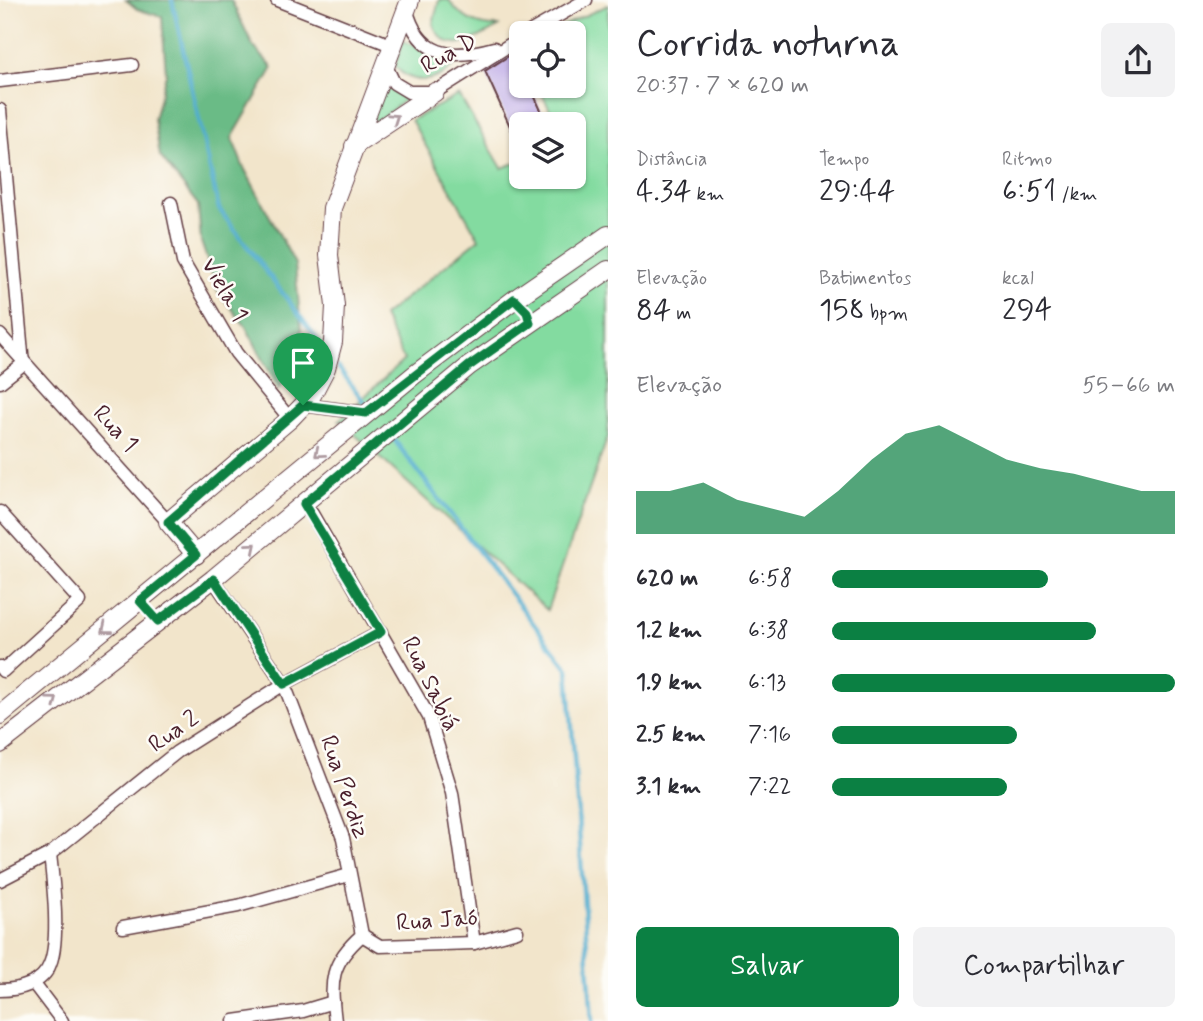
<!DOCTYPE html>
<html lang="pt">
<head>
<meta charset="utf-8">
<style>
  body { margin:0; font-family:Mynerve,sans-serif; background:#f2f2f3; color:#2b2b33; height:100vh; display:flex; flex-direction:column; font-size:26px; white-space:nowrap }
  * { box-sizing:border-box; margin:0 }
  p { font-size:23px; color:#7c7c81 }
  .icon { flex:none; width:38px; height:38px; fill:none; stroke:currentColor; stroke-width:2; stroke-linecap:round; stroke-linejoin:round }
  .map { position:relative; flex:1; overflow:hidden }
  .side { display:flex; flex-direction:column; background:#fff; width:595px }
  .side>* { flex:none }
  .controls { position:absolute; left:509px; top:21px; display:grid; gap:14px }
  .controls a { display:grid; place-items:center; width:77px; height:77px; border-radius:10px; background:#fff; box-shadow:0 2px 5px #0004; font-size:35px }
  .pin { position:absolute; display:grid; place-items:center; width:60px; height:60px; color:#fff; margin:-72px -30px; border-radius:50% 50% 50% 0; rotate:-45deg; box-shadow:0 0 7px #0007 }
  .pin .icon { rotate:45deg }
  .round { display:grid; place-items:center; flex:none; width:74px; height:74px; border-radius:10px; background:#f2f2f3 }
  .headline { display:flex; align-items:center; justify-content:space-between; height:119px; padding:0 28px }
  h1 { font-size:38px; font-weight:600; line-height:52px }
  .metrics { display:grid; grid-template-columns:repeat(3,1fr); gap:10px; height:119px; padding:7px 28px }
  .metrics div { display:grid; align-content:center }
  .metrics b { font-size:30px; font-weight:600 }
  .metrics small { font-size:19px; font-weight:400 }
  .metrics p { font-size:19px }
  .chart { height:196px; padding:14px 28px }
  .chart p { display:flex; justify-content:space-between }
  .chart svg { width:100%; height:126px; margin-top:7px; fill:#0b8043; opacity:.7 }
  .action { display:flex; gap:14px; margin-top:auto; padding:14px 28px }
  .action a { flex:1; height:80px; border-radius:10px; background:#0b8043; color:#fff; font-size:28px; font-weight:600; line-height:80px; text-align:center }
  .action a+a { background:#f2f2f3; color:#2b2b33 }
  ul { padding:0 28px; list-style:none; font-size:23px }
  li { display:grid; grid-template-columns:112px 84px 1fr; align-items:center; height:52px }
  li i { height:18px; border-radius:9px; background:#0b8043 }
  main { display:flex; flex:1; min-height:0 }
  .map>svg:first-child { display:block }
  .green { fill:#83dba0; stroke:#667d66; stroke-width:2 }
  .forest { fill:#6abb86; stroke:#5a6d58; stroke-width:2 }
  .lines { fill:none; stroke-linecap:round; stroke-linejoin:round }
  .stream { stroke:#51adcf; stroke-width:4.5 }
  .building { fill:#b39ce4 }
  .street-casing { stroke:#633d43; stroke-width:15 }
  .secondary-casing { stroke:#633d43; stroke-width:20 }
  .street { stroke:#fff; stroke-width:12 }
  .secondary { stroke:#fff; stroke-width:18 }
  .oneway { stroke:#ae9aa0 }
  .route-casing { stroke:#fff; stroke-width:14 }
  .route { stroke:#0b8043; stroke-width:9 }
  .labels { text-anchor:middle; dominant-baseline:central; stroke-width:5; stroke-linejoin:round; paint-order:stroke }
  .street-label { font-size:24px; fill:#4a1f2b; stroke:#fdfcf7 }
</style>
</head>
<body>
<main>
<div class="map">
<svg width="608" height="1021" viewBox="0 0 608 1021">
  <rect width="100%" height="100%" fill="#fdfcf7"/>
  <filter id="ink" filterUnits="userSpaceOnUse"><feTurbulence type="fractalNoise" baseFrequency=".0143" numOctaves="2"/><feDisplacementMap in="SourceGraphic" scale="14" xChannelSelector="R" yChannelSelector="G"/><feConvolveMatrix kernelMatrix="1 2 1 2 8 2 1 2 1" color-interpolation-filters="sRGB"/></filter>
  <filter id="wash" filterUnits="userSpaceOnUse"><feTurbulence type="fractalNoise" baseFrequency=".00686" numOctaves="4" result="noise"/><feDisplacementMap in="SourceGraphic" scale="28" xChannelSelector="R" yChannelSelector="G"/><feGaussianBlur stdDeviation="1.57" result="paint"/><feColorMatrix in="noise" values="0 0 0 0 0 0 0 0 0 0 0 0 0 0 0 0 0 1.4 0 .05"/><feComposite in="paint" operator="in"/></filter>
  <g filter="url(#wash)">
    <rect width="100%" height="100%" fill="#f2e5cb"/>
    <!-- green -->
    <g class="green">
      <path d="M439,0H449C461,19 478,27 500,26C478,38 446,59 433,24Z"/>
      <polygon points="608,5 608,436 547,610 339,420 404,360 383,316 479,239 411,120 459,95 502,168 521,161 522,177 574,177 574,124 557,124 538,86 574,86 574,33 547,33"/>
      <path d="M403,41L457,62C440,82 413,88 395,66Z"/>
      <polygon points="383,77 410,96 362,133"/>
    </g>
    <!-- forest -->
    <polygon class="forest" points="126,0 231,0 253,46 273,68 232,138 243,166 295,264 302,339 279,390 246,327 218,291 201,242 198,205 160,156 154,119 166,74 162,17 137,9"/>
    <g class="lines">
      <!-- stream -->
      <g class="stream">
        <polyline points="172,0 219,209 321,344"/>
        <polyline points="338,367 365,403"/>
        <polyline points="392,437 568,669 592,1021"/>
      </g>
    </g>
    <g id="blocks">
      <!-- building -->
      <polygon class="building" points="515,52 522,68 522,86 530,86 547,124 522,124 522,153 485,71"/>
    </g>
  </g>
  <g filter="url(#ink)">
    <use href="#blocks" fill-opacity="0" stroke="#633d43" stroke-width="2"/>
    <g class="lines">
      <!-- street casing -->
      <g class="street-casing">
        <g id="street">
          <polyline points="277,0 391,45"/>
          <path d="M406,8C419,58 451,60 494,48"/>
          <polyline points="528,33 586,0"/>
          <polyline points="385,64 394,83 409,92 435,92 522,37"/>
          <polyline points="0,81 132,65"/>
          <polyline points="0,110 23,364 0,382"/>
          <polyline points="171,203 183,262 236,353 290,419"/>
          <polyline points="0,335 168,522"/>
          <polyline points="303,405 366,413"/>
          <polyline points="304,504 312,514 429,717 452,793 474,943"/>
          <polyline points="0,512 80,601 3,671 0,667"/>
          <polyline points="213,579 284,684 343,838 362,935"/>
          <polyline points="0,880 50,854 177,752 284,684 381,632"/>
          <polyline points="123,927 238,906 349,875"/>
          <polyline points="362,935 380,946 474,943 517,931"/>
          <polyline points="34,984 62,1021"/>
          <path d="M0,990C19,990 43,984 50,964C60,939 53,881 50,854"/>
          <polyline points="234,1021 303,1011 333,1002"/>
          <path d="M335,1021C330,981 330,963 362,935"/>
        </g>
      </g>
      <!-- secondary casing -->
      <g class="secondary-casing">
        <g id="secondary">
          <polyline points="354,146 435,92"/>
          <polyline points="196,555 168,522 290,419 311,397 326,368 333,342 335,306 329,255 332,208 410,0"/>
          <polyline points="0,715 414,375 515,299 608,235"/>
          <polyline points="0,744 213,579 469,366 608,270"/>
        </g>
      </g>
      <!-- street -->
      <use href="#street" class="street"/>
      <!-- secondary -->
      <use href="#secondary" class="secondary"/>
    </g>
    <!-- one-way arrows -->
    <defs><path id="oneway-chevron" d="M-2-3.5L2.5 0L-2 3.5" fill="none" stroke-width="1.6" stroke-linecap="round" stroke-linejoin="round" transform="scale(1.75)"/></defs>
    <g class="oneway">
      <use href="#oneway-chevron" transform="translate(394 118) rotate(-34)"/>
      <use href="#oneway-chevron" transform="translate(319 453) rotate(140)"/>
      <use href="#oneway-chevron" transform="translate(252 547) rotate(-40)"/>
      <use href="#oneway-chevron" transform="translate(106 629) rotate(141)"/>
      <use href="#oneway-chevron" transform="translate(53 701) rotate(-37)"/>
    </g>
  </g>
  <g class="lines" filter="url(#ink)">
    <!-- route casing -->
    <g class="route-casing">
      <polygon id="route" points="514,299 527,312 530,323 469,366 304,504 381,632 284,684 214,579 158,621 140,601 196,555 168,522 303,405 366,413"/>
    </g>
    <!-- route -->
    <use href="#route" class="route"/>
  </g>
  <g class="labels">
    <!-- street labels -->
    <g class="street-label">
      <text transform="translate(449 54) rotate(-29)">Rua D</text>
      <text transform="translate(224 290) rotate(60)">Viela 1</text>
      <text transform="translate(115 429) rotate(47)">Rua 1</text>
      <text transform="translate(430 684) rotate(64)">Rua Sabiá</text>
      <text transform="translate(174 732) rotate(-35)">Rua 2</text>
      <text transform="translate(344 787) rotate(71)">Rua Perdiz</text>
      <text transform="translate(437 921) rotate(-4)">Rua Jaó</text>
    </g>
  </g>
</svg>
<div class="controls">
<a><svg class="icon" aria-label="locate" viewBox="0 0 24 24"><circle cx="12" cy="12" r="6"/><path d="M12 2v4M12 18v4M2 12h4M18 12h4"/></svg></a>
<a><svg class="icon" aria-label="layers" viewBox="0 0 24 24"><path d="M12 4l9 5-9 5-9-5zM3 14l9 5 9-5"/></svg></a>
</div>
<div class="pin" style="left:303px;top:405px;background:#1e9e55"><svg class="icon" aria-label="arrive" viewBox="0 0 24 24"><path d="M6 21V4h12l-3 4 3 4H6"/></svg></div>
</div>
<section class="side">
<div class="headline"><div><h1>Corrida noturna</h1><p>20:37 · 7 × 620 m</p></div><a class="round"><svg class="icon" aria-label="share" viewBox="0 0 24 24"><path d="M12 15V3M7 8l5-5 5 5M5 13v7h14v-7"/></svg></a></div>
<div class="metrics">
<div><p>Distância</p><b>4.34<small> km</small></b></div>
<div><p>Tempo</p><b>29:44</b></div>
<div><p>Ritmo</p><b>6:51<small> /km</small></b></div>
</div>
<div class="metrics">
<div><p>Elevação</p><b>84<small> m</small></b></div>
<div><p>Batimentos</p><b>158<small> bpm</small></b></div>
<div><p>kcal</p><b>294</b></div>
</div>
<div class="chart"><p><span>Elevação</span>55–66 m</p>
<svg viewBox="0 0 160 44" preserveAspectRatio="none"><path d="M0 44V29L10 29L20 26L30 32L40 35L50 38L60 29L70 18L80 9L90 6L100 12L110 18L120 21L130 23L140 26L150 29L160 29V44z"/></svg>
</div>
<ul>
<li><b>620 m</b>6:58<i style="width:63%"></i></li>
<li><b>1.2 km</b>6:38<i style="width:77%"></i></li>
<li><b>1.9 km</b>6:13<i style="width:100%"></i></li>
<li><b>2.5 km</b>7:16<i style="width:54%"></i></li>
<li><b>3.1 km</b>7:22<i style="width:51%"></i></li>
</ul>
<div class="action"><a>Salvar</a><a>Compartilhar</a></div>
</section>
</main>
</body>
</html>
